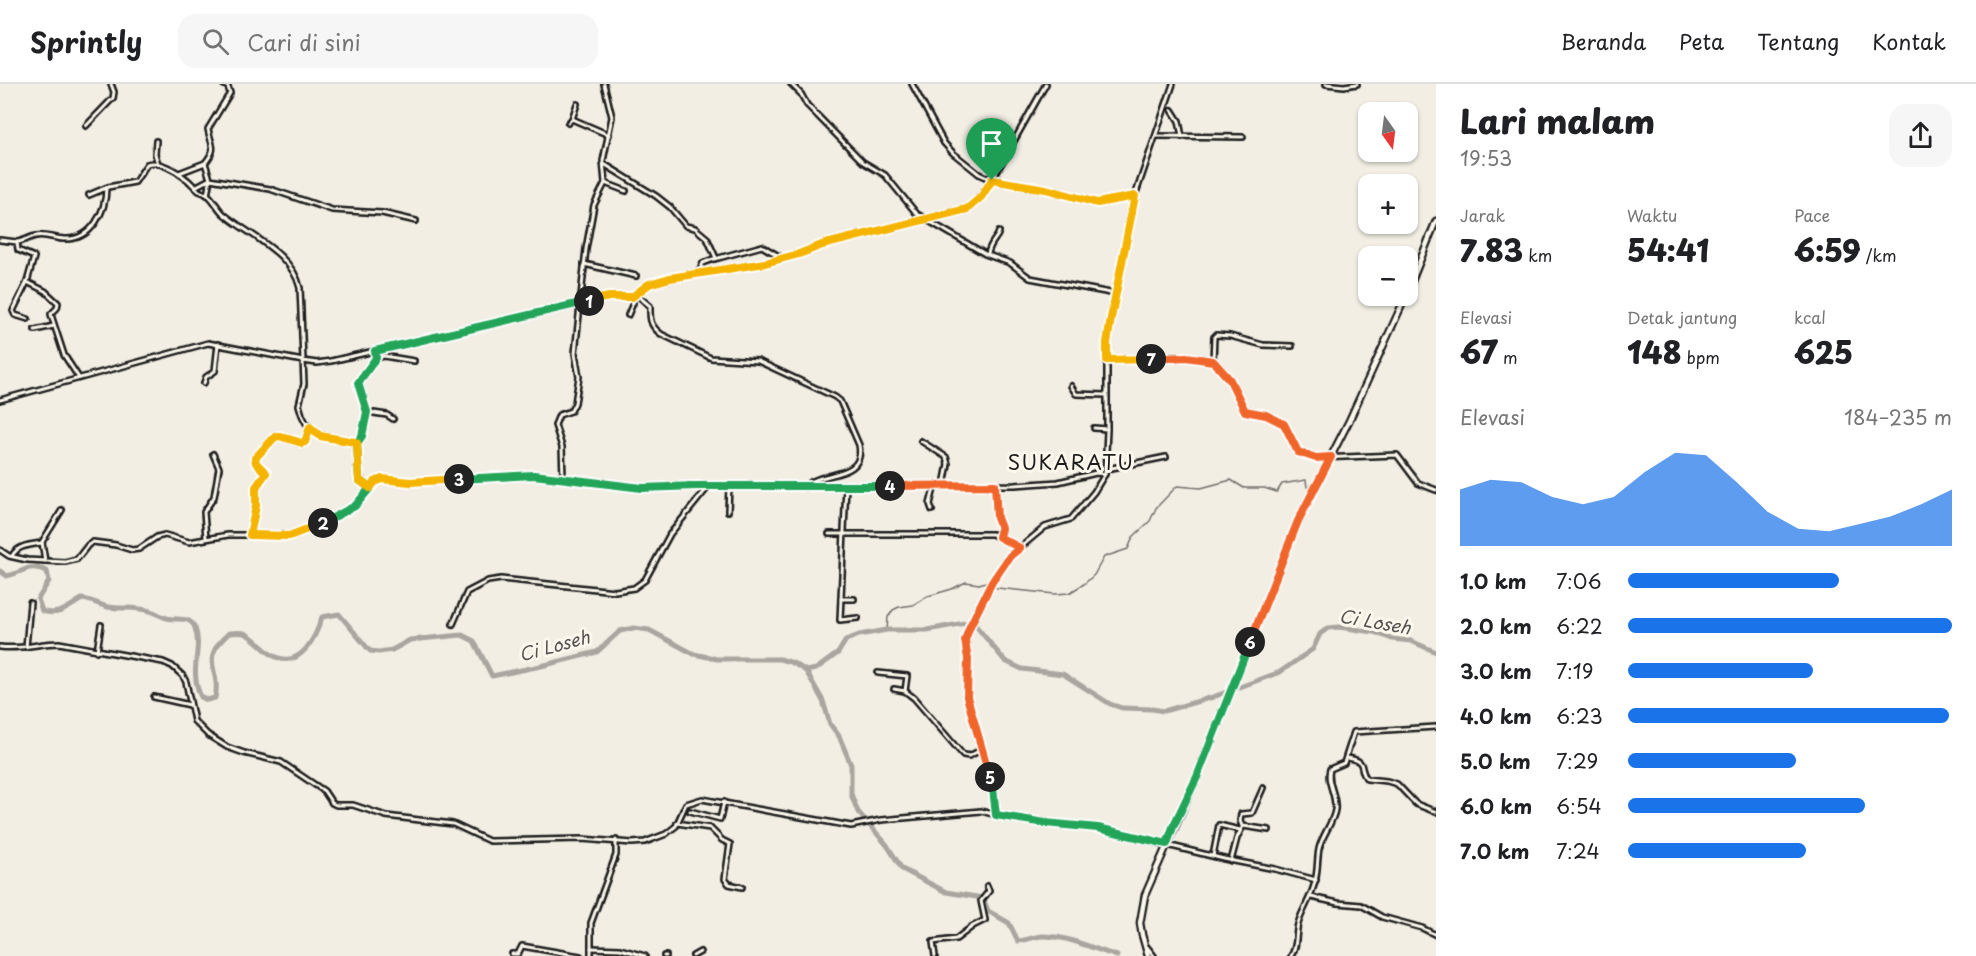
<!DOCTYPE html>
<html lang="id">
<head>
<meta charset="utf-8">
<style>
  body { margin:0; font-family:"Playpen Sans",sans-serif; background:#f6f6f6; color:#202124; height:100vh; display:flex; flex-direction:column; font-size:22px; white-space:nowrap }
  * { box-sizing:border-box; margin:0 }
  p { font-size:20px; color:#757577 }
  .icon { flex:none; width:33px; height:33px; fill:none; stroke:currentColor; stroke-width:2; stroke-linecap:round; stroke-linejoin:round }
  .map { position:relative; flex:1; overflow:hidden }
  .sheet { display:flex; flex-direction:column; background:#fff; width:540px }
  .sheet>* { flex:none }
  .needle { width:39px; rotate:166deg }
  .buttons { position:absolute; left:1358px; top:18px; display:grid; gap:12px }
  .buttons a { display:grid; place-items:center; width:60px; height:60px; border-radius:12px; background:#fff; box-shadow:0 2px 4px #0004; font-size:30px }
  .pin { position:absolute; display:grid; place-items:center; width:51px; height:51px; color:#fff; margin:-62px -26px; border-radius:50% 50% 50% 0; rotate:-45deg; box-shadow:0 0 6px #0007 }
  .pin .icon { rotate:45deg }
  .km { position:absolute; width:30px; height:30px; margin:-15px; border-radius:50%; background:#222; color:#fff; font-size:16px; line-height:30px; text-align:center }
  .round { display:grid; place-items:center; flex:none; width:63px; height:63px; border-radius:18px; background:#f6f6f6 }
  .summary { display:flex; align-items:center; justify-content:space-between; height:102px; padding:0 24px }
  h1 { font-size:33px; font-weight:800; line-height:45px }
  .figures { display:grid; grid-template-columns:repeat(3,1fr); gap:9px; height:102px; padding:6px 24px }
  .figures div { display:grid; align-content:center }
  .figures b { font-size:30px; font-weight:800 }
  .figures small { font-size:16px; font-weight:400 }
  .figures p { font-size:16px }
  .chart { height:168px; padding:12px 24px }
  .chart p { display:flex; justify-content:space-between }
  .chart svg { width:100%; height:108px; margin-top:6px; fill:#1a73e8; opacity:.7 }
  ul { padding:0 24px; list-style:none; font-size:20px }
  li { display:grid; grid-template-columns:96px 72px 1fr; align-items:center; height:45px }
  li i { height:15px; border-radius:8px; background:#1a73e8 }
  header { display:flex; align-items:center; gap:36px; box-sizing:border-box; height:84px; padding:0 30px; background:#fff; border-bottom:2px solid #e0e0e0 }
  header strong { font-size:28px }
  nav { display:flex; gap:33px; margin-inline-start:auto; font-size:21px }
  .search { width:420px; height:54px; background:#f6f6f6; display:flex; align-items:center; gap:15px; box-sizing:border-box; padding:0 21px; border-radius:18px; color:#757577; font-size:22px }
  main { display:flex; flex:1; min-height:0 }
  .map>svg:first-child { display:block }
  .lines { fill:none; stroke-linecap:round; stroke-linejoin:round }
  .stream { stroke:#716f6b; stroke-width:1.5 }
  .river { stroke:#a9a6a0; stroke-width:5 }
  .minor-casing { stroke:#1c1c1c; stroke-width:8 }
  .major-casing { stroke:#1c1c1c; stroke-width:9 }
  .minor { stroke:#fbf7ec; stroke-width:3 }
  .major { stroke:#fbf7ec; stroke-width:4.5 }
  .split-1-casing { stroke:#fff; stroke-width:12 }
  .split-2-casing { stroke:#fff; stroke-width:12 }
  .split-3-casing { stroke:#fff; stroke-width:12 }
  .split-4-casing { stroke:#fff; stroke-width:12 }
  .split-5-casing { stroke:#fff; stroke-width:12 }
  .split-6-casing { stroke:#fff; stroke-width:12 }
  .split-7-casing { stroke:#fff; stroke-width:12 }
  .split-8-casing { stroke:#fff; stroke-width:12 }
  .split-1 { stroke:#f5b400; stroke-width:8 }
  .split-2 { stroke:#22a559; stroke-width:8 }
  .split-3 { stroke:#f5b400; stroke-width:8 }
  .split-4 { stroke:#22a559; stroke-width:8 }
  .split-5 { stroke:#f0652b; stroke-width:8 }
  .split-6 { stroke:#22a559; stroke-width:8 }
  .split-7 { stroke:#f0652b; stroke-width:8 }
  .split-8 { stroke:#f5b400; stroke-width:8 }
  .labels { text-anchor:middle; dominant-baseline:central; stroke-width:6; stroke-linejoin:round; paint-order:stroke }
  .water-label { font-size:18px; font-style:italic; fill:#545351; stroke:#fbf7ec }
  .quarter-label { font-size:20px; letter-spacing:1.5px; fill:#1c1c1c; stroke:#fbf7ec }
</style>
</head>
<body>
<header>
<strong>Sprintly</strong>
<div class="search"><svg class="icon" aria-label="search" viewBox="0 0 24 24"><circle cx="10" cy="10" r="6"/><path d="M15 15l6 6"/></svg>Cari di sini</div>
<nav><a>Beranda</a><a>Peta</a><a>Tentang</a><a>Kontak</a></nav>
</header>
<main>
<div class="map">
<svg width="1436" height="872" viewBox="0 0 1436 872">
  <rect width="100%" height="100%" fill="#f2eee4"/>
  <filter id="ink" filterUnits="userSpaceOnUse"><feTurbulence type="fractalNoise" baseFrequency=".0167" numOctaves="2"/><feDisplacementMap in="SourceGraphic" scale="12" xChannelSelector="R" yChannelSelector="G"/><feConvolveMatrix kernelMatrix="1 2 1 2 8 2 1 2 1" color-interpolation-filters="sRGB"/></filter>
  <g filter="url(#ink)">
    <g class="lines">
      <!-- stream -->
      <polyline class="stream" points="887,546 888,533 893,526 899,523 913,521 928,512 952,505 966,498 979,500 986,498 997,504 1055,510 1069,509 1084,500 1094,491 1104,473 1128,465 1133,453 1150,437 1156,424 1177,402 1201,404 1231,396 1244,404 1264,404 1277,408 1282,400 1306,396 1307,403"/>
      <!-- river -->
      <g class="river">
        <path d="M0,487L7,492C26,488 26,479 47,487L49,497L38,515L42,527C59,533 68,523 82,515C92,516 99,521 108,523C122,525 137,523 150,527C156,528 161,533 167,534C177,537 190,531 195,544C203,566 188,585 201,613L207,616L215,614C222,584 197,577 229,549C233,549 239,548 244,549C254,552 264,567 274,572C301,586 316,552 322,533L339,530L370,567L379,568L392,566L410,556L462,551L474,557L492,592L541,582L597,568L620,547L634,544L649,546L694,570L717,575H780L793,579L806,587L816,585L838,569L846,556L859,551L887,546H927L965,539L976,542L1005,577L1022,585L1063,590L1110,620L1122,624L1152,625L1164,627L1213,613L1280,588L1313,565L1320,550L1328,544L1339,543L1374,548L1392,555L1411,557L1436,568"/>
        <path d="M806,587L823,617L830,640L839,652L851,681V710L858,728L887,761L902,785L946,808L983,814L988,827L1009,839L1018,857C1027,857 1036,851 1045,852C1071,853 1093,865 1117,872"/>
      </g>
      <!-- minor casing -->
      <g class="minor-casing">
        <g id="minor">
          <polyline points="791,0 801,10 807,21 863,78 885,91 917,130 985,170 1010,179 1030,194 1116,210"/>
          <polyline points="912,0 944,59 953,69 979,90 992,96 1046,105 1097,119 1134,112"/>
          <polyline points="1326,0 1344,2 1357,0"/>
          <polyline points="1172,26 1179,37 1182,53"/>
          <polyline points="572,35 609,51"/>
          <polyline points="568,39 572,35 577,20"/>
          <polyline points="86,42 113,14 114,8 111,0"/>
          <polyline points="1156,52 1243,53"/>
          <polyline points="156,57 155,70 158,80"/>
          <polyline points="604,80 656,112 670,123 686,142 695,144 707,154 716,174 703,179 699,188"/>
          <polyline points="179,89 205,79"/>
          <polyline points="605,99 626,107"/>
          <polyline points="195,103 210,95 270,105 332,126 382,129 416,137"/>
          <path d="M89,111L108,103L135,98L147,80C158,76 177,87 185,94C190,97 194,103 199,107C201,108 204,109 207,110C214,115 218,126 225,131C249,151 293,170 300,204L304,300L299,321L302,331L306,339L317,350L357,359C358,377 353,393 370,404"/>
          <path d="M207,111L210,95L205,79C218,63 211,62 208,45L230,9L228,3L223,0"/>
          <polyline points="0,156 17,158 18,166 34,173 27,198 45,207 58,219 57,224 51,230 52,234 64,271 79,294"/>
          <path d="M18,158C24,157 30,153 36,152C46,150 55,155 65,155C92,156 106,127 106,104"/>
          <path d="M988,170C990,158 997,155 999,148"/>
          <polyline points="715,175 762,162 782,174"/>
          <polyline points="584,180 636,192"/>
          <polyline points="27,198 13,227 15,231 28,235"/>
          <path d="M636,210L650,222C650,234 649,241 661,250L711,274L758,277L835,313L840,317L859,361C866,397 818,386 805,403"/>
          <polyline points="628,231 633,219 632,213"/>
          <polyline points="35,246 54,242"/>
          <polyline points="376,274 384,272 414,277"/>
          <path d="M1107,276C1128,276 1200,268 1214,278C1229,289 1236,309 1244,325L1266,331L1284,340L1298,368L1319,374L1397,371L1418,399L1436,406"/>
          <polyline points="1213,277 1214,253 1216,251 1230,252 1263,261 1292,262"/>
          <polyline points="204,299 206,293 215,287 218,260"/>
          <polyline points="1071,302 1076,310 1106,311"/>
          <polyline points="0,316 208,259 303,277 317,279 331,277 609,213 632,213 649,200 699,188 765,179 799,170 822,161 967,125 975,119 992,96 1046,0"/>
          <polyline points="367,328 387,331 393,335"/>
          <polyline points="1094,344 1107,345"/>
          <polyline points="921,357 946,373 948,380 944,401"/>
          <polyline points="357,359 362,353 367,328 359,299 376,274 375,267"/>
          <polyline points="1107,385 1166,373"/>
          <polyline points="563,393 562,363 555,341 559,331 571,327 575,319 579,293 575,269 586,165 594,121 605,99 603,77 612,33 604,0"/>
          <polyline points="995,401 997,434 1001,444 999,453"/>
          <polyline points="846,402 840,536 858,534"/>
          <polyline points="932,426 930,420 935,401"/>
          <polyline points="728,427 729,402"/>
          <polyline points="829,450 992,450 1020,463"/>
          <polyline points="250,451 256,422 257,402 266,389 256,379 255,373 277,352 298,359 304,359 310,343"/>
          <polyline points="206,454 204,428 214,413 219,384 213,370"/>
          <polyline points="0,466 9,472 27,476 65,478 77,475 88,461 93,458 116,461 132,466 139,465 157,453 165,451 189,458 228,451 289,451 318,442 355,422 375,398 383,395 409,398 534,391 642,404 697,402 1015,401 1058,398 1096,389 1105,390"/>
          <path d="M12,472C18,461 30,461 42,459"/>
          <polyline points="45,477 42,458 62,426"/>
          <polyline points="841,515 854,515"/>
          <polyline points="453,540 467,508 488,497 501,495 615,507 634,504 645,496 670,450 709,402"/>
          <path d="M0,563C21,566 39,559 59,559L163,578L172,582L183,592L186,598L194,637L208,651L227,663L244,669L281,678L324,707L332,719L336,721H353L386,732L453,740L489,757L582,755L632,759L645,758L666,750L676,742L686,720L702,715L851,742L881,736L981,727L1000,732L1045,739L1098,744L1224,775L1275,785L1316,796"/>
          <polyline points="26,563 30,519"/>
          <polyline points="97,567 101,541"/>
          <polyline points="878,589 907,592 905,607"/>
          <polyline points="894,605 905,607 914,614 963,671 969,672 981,666"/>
          <polyline points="154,613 190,621"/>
          <path d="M1347,674C1369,677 1357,684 1367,695L1387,697L1397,700L1416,720L1436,728"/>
          <polyline points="690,727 720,735 724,718"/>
          <polyline points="996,731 993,704 967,613 968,575 966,553 992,498 1010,472 1045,443 1071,435 1094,408 1105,390 1107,346 1107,259 1111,234 1135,112 1173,0"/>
          <polyline points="677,739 710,744 722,756 730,760 725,795 729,800 742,803"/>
          <polyline points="1242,742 1240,737 1241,730 1252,729 1263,704"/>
          <polyline points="1213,772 1219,741 1240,746"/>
          <polyline points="1231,777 1237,754 1243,742 1269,746"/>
          <polyline points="1311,813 1338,819 1361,821 1382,833 1422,844 1436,851"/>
          <polyline points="1147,863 1154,872"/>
          <polyline points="591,864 620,865 645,872"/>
          <polyline points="512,870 518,870 522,862 580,872"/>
          <polyline points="591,872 591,839 616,771 616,756"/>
          <polyline points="664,872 666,872"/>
          <polyline points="693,872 700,868"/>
          <polyline points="935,872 933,858 956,855 973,842 985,836 981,817 989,807 987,802"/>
          <path d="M1291,872C1298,862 1295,851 1298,840C1302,826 1312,813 1315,797C1318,787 1317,775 1319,765C1322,751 1333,739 1335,726C1337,711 1326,699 1330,685L1344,679L1354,648L1436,643"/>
        </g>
      </g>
      <!-- major casing -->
      <g class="major-casing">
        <g id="major">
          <polyline points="1407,209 1436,137"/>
          <polyline points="1148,872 1142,851 1140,839 1145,811 1197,693 1298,437 1349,337 1406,212"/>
        </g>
      </g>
      <!-- minor -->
      <use href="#minor" class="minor"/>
      <!-- major -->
      <use href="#major" class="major"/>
    </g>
  </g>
  <g class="lines" filter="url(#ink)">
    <!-- split-1 casing -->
    <g class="split-1-casing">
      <polyline id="split-1" points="589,217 609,213 632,213 649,200 670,194 765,179 799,170 822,161 967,125 981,113 992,96"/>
    </g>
    <!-- split-2 casing -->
    <g class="split-2-casing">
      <polyline id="split-2" points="323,439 355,422 370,404 359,396 357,359 362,352 367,328 358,299 376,274 375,267 589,217"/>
    </g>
    <!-- split-3 casing -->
    <g class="split-3-casing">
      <polyline id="split-3" points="323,439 289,452 250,451 256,422 256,403 266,389 256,379 255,374 275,353 279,352 302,359 305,358 310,343 320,352 355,358 357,359 359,396 370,404 375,398 382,395 410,398 459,395"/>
    </g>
    <!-- split-4 casing -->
    <g class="split-4-casing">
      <polyline id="split-4" points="459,395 534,391 642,404 696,402 890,402"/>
    </g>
    <!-- split-5 casing -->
    <g class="split-5-casing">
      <polyline id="split-5" points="890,402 995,401 997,434 1001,444 999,453 1020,464 1010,472 992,498 970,542 965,556 968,575 967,613 990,693"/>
    </g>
    <!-- split-6 casing -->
    <g class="split-6-casing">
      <polyline id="split-6" points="990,693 993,704 996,731 1045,739 1098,744 1167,760 1173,743 1197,693 1250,558"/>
    </g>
    <!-- split-7 casing -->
    <g class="split-7-casing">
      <polyline id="split-7" points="1151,275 1186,273 1213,277 1230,296 1245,327 1266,331 1284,340 1298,368 1316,374 1331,373 1298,437 1250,558"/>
    </g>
    <!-- split-8 casing -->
    <g class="split-8-casing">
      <polyline id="split-8" points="992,96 1046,105 1097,119 1135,112 1111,234 1107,259 1107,276 1151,275"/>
    </g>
    <!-- split-1 -->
    <use href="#split-1" class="split-1"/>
    <!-- split-2 -->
    <use href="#split-2" class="split-2"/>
    <!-- split-3 -->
    <use href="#split-3" class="split-3"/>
    <!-- split-4 -->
    <use href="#split-4" class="split-4"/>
    <!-- split-5 -->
    <use href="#split-5" class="split-5"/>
    <!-- split-6 -->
    <use href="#split-6" class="split-6"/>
    <!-- split-7 -->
    <use href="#split-7" class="split-7"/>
    <!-- split-8 -->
    <use href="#split-8" class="split-8"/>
  </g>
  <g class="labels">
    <!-- water labels -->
    <g class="water-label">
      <text transform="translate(1375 537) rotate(10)">Ci Loseh</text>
      <text transform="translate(554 561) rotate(-15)">Ci Loseh</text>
    </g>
    <!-- quarter labels -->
    <g class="quarter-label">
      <text x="1071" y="378">SUKARATU</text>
    </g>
  </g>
</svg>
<div class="buttons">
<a><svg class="needle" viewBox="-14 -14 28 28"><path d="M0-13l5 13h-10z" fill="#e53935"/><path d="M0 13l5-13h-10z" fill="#757577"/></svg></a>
<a>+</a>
<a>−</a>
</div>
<div class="pin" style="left:992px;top:96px;background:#1e9e55"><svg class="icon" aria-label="arrive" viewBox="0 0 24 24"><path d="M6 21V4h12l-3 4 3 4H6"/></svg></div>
<b class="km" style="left:589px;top:217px">1</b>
<b class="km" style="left:323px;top:439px">2</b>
<b class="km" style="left:459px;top:395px">3</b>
<b class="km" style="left:890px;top:402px">4</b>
<b class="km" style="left:990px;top:693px">5</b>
<b class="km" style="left:1250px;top:558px">6</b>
<b class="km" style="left:1151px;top:275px">7</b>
</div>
<section class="sheet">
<div class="summary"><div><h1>Lari malam</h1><p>19:53</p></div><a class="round"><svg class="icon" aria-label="share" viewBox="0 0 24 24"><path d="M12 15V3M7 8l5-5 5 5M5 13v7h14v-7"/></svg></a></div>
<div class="figures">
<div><p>Jarak</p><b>7.83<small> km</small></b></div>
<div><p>Waktu</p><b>54:41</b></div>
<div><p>Pace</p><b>6:59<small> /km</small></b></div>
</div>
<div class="figures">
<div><p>Elevasi</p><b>67<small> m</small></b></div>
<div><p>Detak jantung</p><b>148<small> bpm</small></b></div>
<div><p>kcal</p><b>625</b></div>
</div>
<div class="chart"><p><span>Elevasi</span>184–235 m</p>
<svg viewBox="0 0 160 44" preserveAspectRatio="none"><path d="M0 44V21L10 17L20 18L30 24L40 27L50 24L60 14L70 6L80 7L90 18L100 30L110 37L120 38L130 35L140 32L150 27L160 21V44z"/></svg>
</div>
<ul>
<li><b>1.0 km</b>7:06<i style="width:65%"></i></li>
<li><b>2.0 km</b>6:22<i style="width:100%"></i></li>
<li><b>3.0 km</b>7:19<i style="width:57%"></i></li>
<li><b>4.0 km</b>6:23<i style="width:99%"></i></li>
<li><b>5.0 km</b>7:29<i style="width:52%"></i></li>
<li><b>6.0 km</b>6:54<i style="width:73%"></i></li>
<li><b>7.0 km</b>7:24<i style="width:55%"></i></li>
</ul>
</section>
</main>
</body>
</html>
